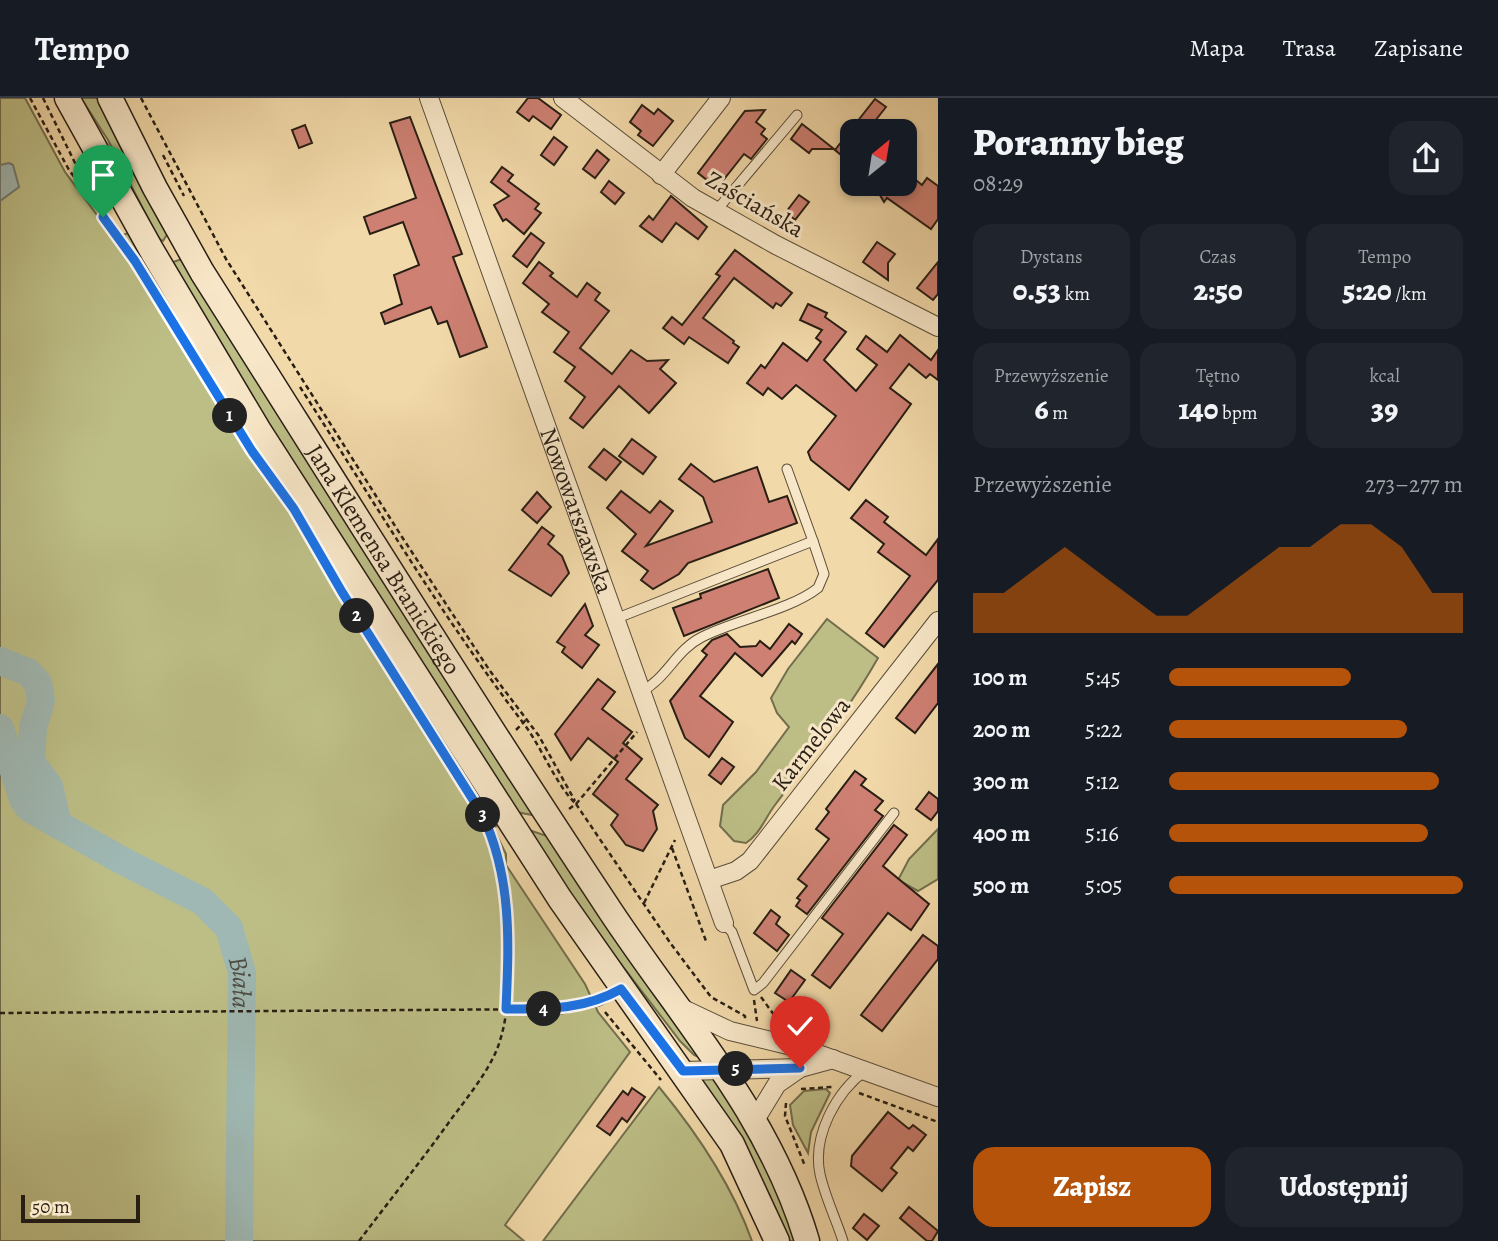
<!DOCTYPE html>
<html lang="pl">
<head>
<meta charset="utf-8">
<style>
  body { margin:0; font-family:Alegreya,serif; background:#20242c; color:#f1f3f6; height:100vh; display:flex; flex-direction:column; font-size:26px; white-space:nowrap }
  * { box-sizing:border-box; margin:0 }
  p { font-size:23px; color:#9ea1a6 }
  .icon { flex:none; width:38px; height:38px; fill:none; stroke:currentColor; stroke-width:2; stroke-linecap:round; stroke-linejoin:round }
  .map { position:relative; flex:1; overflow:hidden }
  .details { display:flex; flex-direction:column; background:#171b24; width:560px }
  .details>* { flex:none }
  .needle { width:46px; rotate:30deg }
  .buttons { position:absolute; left:840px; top:21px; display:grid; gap:14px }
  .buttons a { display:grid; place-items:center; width:77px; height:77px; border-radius:14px; background:#171b24; box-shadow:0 4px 10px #0003; font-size:35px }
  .scale { position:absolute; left:21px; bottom:18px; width:119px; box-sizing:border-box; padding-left:7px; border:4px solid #281e14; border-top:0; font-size:19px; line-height:24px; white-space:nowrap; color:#281e14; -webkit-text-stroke:5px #f7e6c7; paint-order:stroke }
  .pin { position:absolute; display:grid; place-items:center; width:60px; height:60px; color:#fff; margin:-72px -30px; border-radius:50% 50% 50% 0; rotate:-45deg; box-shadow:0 0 7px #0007 }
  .pin .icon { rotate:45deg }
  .km { position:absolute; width:35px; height:35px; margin:-18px; border-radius:50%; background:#222; color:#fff; font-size:19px; line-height:35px; text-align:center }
  .round { display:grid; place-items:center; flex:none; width:74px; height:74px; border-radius:21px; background:#20242c }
  .headline { display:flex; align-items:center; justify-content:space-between; height:119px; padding:0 35px }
  h1 { font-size:38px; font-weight:800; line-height:52px }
  .stats { display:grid; grid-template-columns:repeat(3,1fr); gap:10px; height:119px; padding:7px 35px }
  .stats div { display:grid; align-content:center; border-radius:18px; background:#20242c; text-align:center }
  .stats b { font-size:30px; font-weight:800 }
  .stats small { font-size:19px; font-weight:400 }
  .stats p { font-size:19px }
  .chart { height:196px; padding:14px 35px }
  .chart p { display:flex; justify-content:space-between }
  .chart svg { width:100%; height:126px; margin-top:7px; fill:#b45309; opacity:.7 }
  .button { display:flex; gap:14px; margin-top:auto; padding:14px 35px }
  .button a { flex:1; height:80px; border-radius:21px; background:#b45309; color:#fff; font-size:28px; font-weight:800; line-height:80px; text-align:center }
  .button a+a { background:#20242c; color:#f1f3f6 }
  ul { padding:0 35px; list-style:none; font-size:23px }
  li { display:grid; grid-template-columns:112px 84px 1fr; align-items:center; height:52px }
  li i { height:18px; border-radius:9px; background:#b45309 }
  header { display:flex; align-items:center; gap:42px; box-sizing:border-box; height:98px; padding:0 35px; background:#171b24; border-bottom:2px solid #363941 }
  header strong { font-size:33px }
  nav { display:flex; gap:38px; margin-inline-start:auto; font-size:24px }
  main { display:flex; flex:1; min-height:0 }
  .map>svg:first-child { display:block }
  .green { fill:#bdbe86; stroke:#726e4d; stroke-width:2 }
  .water { fill:#9fb8b3; stroke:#6f7a73; stroke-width:2 }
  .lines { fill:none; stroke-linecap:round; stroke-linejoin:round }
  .stream { stroke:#6f7a73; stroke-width:4.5 }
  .river { stroke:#9fb8b3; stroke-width:28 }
  .building { fill:#ce8073; stroke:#281e14; stroke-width:2 }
  .lane-casing { stroke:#5a4d39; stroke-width:11 }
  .street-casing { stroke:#5a4d39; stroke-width:20 }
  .secondary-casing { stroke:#281e14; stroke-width:27 }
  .path { stroke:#281e14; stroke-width:2.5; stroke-dasharray:5 3.5; stroke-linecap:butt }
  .lane { stroke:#f7e6c7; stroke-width:9 }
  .street { stroke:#f7e6c7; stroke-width:18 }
  .secondary { stroke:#f7e6c7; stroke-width:24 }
  .route-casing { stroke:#fff; stroke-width:14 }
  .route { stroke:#1a73e8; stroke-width:9 }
  .labels { text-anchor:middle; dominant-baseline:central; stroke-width:6; stroke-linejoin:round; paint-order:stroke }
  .street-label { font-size:24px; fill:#281e14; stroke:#f7e6c7 }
  .water-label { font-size:26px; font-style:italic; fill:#4c4c44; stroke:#f7e6c7 }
</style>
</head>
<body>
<header>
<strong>Tempo</strong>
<nav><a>Mapa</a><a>Trasa</a><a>Zapisane</a></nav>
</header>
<main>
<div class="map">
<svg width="938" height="1143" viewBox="0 0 938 1143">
  <rect width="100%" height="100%" fill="#f2d9a9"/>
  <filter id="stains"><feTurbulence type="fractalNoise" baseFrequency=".00286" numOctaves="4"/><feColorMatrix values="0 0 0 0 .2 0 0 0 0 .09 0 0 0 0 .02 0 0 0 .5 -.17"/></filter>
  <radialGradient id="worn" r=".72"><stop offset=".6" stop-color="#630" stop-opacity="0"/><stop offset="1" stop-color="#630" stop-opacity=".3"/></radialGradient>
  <!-- green -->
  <g class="green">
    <polygon points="0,0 25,0 65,74 123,152 261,374 291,414 339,497 479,719 500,782 507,782 496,736 506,756 506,767 585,886 598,914 630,954 505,1127 524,1143 0,1143"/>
    <polygon points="81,0 99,0 168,135 163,143 158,140 108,42"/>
    <polygon points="128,135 269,371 123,137"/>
    <polygon points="182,161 538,718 516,714 269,333 170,165"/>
    <polygon points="306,420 499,726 495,729 345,490"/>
    <path d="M827,521L878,560C848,613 811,659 775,707C765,720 760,736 746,745L734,743L720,728L723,707L756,674L789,629L777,615L771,600L788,571Z"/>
    <polygon points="526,731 547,738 707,963 694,957 680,943 565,793"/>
    <polygon points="938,731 938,781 918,793 898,782 909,761"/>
    <polygon points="696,976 717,980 776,1089 796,1143 787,1143"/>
    <path d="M659,989C697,1035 732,1087 752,1143H543Z"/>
    <polygon points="826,991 830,995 811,1034 808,1055 793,1027 790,1007 804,993"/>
  </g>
  <!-- water -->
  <polygon class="water" points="9,65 13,67 19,89 0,103 0,67"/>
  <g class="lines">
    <!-- stream -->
    <polyline class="stream" points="0,661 11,659"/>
    <!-- river -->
    <g class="river">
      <polyline points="0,563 28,574 38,585 41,602 33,630 31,664 49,688 58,727"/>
      <path id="s1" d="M0,630L23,701L29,710L121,762L202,803L229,830L242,875L239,1143"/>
    </g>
  </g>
  <!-- building -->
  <g class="building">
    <polygon points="528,0 538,0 561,17 551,31 533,18 529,23 517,14"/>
    <polygon points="875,1 886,9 867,33 852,33 852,66 835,52"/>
    <polygon points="642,7 654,16 658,11 673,23 653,48 638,37 641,33 630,24"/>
    <polygon points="765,12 756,24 765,31 761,36 767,41 751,61 744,56 717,90 698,75 745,13"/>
    <polygon points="410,19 462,156 453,159 487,249 460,259 447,223 438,226 431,209 385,226 381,215 402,206 394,177 419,167 403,124 370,136 364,119 416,100 390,25"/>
    <polygon points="802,26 815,36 834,51 812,51 809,55 791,41"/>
    <polygon points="305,27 312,45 299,50 292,32"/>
    <polygon points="554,39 567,49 554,67 541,57"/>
    <polygon points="597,52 609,62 595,80 583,71"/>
    <polygon points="502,69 513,77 508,83 539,106 535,111 541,115 524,136 506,121 503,123 494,107 509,98 491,84"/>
    <polygon points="905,73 922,87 927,80 938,88 938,121 931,131 887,100 884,104 877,92 882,86 905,86"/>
    <polygon points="609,83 624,95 615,106 601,94"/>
    <polygon points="799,97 809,104 795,122 786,114"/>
    <polygon points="671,98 707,129 698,141 676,125 662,144 640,128 649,118 653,122"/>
    <polygon points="531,135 544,145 527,169 513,158"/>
    <polygon points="877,144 895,156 888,165 888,182 863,164"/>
    <polygon points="735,152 792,195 781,208 776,205 773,210 734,180 703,220 734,243 733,245 739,249 728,265 689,239 684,246 663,230 672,219 682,227 720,178 716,176"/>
    <polygon points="539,164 553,175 550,178 577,199 587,185 600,195 595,202 609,213 580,250 612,276 631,252 647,263 668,262 660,271 676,285 649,315 619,288 583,330 570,320 585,299 565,283 575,269 554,254 569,234 542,214 549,206 523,185"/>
    <polygon points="938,164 938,196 933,202 917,190"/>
    <polygon points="808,206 827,215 825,219 846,234 824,262 856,293 877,267 857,251 866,238 887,254 900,237 931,262 938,252 938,282 930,276 926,280 909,266 890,290 911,306 849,392 811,362 808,354 836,318 796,287 782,301 768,290 763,297 747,285 761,267 765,270 783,245 807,263 821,244 816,240 822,232 800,222"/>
    <polygon points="632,341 656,359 643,376 619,358"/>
    <polygon points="604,351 621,364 606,382 589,369"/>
    <polygon points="691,366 714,384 757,369 769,404 787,398 797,425 688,465 679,476 653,491 641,482 648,473 622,453 636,436 607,410 621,393 650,415 660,403 673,413 646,448 712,424 703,399 679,381"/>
    <polygon points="537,394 551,409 537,425 522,412"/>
    <polygon points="866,402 888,419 884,424 926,457 938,441 938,482 884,549 866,535 910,478 878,454 884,446 851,420"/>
    <polygon points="542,429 554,438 548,446 562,458 569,475 551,498 509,472"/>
    <polygon points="768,471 779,500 684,538 673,510 701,500 700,496"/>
    <polygon points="585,506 593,528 585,537 599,547 582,570 562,554 565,549 557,544"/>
    <polygon points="789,526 802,536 795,546 792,543 762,578 735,555 700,598 733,624 709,659 685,640 670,603 707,557 702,553 712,542 727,536 740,549 756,548 760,543 770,551"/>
    <polygon points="938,566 938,605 915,635 896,620"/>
    <polygon points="598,581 615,594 602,611 632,634 623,645 642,661 626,681 658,707 653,713 657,731 643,753 626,747 611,727 618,717 593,696 618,664 588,640 571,662 555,636"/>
    <polygon points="722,660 734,669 721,686 709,677"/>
    <polygon points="855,673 866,681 861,687 883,703 875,712 883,718 807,816 796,808 800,802 797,800 807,788 798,781 829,741 816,731 829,714 826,711"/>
    <polygon points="929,694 938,701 938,713 931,722 916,711"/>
    <polygon points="894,727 907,737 883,768 929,806 911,832 888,815 830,890 812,877 843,836 822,820"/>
    <polygon points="771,812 780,819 776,826 789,837 777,853 754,835"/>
    <polygon points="923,837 938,848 938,861 882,933 861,917"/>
    <polygon points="791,872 805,882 789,904 775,895"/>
    <polygon points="632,990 645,999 627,1024 622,1020 610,1037 597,1028 623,993 628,997"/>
    <polygon points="888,1014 909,1031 913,1027 926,1037 913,1053 908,1049 891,1070 897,1075 882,1093 851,1068 852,1058"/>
    <polygon points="909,1109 938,1133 932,1143 927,1143 900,1120"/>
    <polygon points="864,1116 879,1128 867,1142 853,1130"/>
  </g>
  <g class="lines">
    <!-- lane casing -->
    <g class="lane-casing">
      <g id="lane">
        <polyline points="716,113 797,17"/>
        <polyline points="615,521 813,443 787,371"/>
        <path d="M642,593C667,580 676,552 702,539C735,522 790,512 818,490L824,476L813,443"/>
        <polyline points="724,825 732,834 754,892 763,885 894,715"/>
        <polyline points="561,911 599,903 621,891"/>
        <path d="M843,1143C836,1121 825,1099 820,1076C812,1038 836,994 866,972"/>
      </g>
    </g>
    <!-- street casing -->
    <g class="street-casing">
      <g id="street">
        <path id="s2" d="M429,0L724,825"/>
        <polyline points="563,0 693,100 776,147 938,229"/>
        <polyline points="661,77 721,0"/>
        <polyline points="709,782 736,773 750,763 938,523"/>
        <polyline points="679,909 730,933 804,951 938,999"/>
        <polyline points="683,973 800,970 833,961"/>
        <polyline points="755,1022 777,986 800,970"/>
      </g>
    </g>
    <!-- secondary casing -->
    <g class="secondary-casing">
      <g id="secondary">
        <polyline points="67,0 152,153 258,331 560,801 732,1046 777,1143"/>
        <path id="s3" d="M110,0L155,90L202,174C337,387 471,603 611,814C682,921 770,1017 807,1143"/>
      </g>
    </g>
    <!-- path -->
    <g class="path">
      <polyline points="30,0 69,72 123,144"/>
      <polyline points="43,0 77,69 101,105"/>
      <polyline points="141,0 226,161 402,439 490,573 539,638 575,703"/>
      <polyline points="163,57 184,98"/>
      <path d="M300,289C373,402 442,519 524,626C542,650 556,687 576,706"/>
      <polyline points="516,632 527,621"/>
      <polyline points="576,706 637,634"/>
      <polyline points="569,711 576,706 671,846 711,899 745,918 745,921"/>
      <polyline points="672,750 706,843"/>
      <polyline points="644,805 675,742"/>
      <polyline points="761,899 782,928"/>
      <polyline points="754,902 757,923"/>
      <polyline points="605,914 661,982"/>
      <polyline points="0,915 550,911"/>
      <polyline points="801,991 832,989"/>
      <polyline points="859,995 938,1024"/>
      <polyline points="786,1005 785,1018 805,1068"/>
      <path d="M359,1143C390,1102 422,1062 452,1020C467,1000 483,980 494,958C520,905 510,782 488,728"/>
    </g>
    <!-- lane -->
    <use href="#lane" class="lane"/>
    <!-- street -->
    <use href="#street" class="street"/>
    <!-- secondary -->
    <use href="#secondary" class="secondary"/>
  </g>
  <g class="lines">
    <!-- route casing -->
    <g class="route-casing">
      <path id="route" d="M103,119L135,163L252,353L294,411L342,494L482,716C512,779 509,843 506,911C547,911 584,912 621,891L683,973L800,970"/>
    </g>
    <!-- route -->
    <use href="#route" class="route"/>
  </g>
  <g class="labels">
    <!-- street labels -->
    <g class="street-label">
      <text transform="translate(755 106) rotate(30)">Zaściańska</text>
      <text stroke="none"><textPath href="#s2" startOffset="438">Nowowarszawska</textPath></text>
      <text stroke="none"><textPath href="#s3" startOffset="537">Jana Klemensa Branickiego</textPath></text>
      <text transform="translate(811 646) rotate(-52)">Karmelowa</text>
    </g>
    <!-- water labels -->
    <g class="water-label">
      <text stroke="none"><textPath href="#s1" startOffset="376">Biała</textPath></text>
    </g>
  </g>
  <rect width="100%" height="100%" filter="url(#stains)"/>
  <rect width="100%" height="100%" fill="url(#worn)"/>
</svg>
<div class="buttons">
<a><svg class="needle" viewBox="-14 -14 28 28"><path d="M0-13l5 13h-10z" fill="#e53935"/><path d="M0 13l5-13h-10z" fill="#9ea1a6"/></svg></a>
</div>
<div class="scale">50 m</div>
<div class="pin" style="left:103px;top:119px;background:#1e9e55"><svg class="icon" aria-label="arrive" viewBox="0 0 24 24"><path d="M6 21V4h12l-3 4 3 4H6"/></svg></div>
<div class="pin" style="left:800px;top:970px;background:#d93025"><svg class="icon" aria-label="check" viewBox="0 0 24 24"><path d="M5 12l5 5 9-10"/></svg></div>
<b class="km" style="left:230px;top:318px">1</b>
<b class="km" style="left:357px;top:518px">2</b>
<b class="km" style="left:483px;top:717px">3</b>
<b class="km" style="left:544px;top:911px">4</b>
<b class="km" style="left:736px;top:971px">5</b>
</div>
<section class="details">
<div class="headline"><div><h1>Poranny bieg</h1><p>08:29</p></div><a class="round"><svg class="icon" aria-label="share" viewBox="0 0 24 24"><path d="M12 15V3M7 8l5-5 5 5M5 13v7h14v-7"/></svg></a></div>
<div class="stats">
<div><p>Dystans</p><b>0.53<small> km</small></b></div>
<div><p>Czas</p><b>2:50</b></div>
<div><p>Tempo</p><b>5:20<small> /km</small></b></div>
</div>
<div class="stats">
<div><p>Przewyższenie</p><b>6<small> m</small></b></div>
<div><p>Tętno</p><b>140<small> bpm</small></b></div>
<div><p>kcal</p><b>39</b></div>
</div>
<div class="chart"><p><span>Przewyższenie</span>273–277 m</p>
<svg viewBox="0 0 160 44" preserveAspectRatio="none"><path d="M0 44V30L10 30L20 22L30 14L40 22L50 30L60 38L70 38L80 30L90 22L100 14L110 14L120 6L130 6L140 14L150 30L160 30V44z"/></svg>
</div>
<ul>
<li><b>100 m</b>5:45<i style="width:62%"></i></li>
<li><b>200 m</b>5:22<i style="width:81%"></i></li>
<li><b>300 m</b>5:12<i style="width:92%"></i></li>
<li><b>400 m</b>5:16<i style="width:88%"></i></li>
<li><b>500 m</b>5:05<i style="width:100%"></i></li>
</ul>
<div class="button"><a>Zapisz</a><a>Udostępnij</a></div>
</section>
</main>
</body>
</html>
